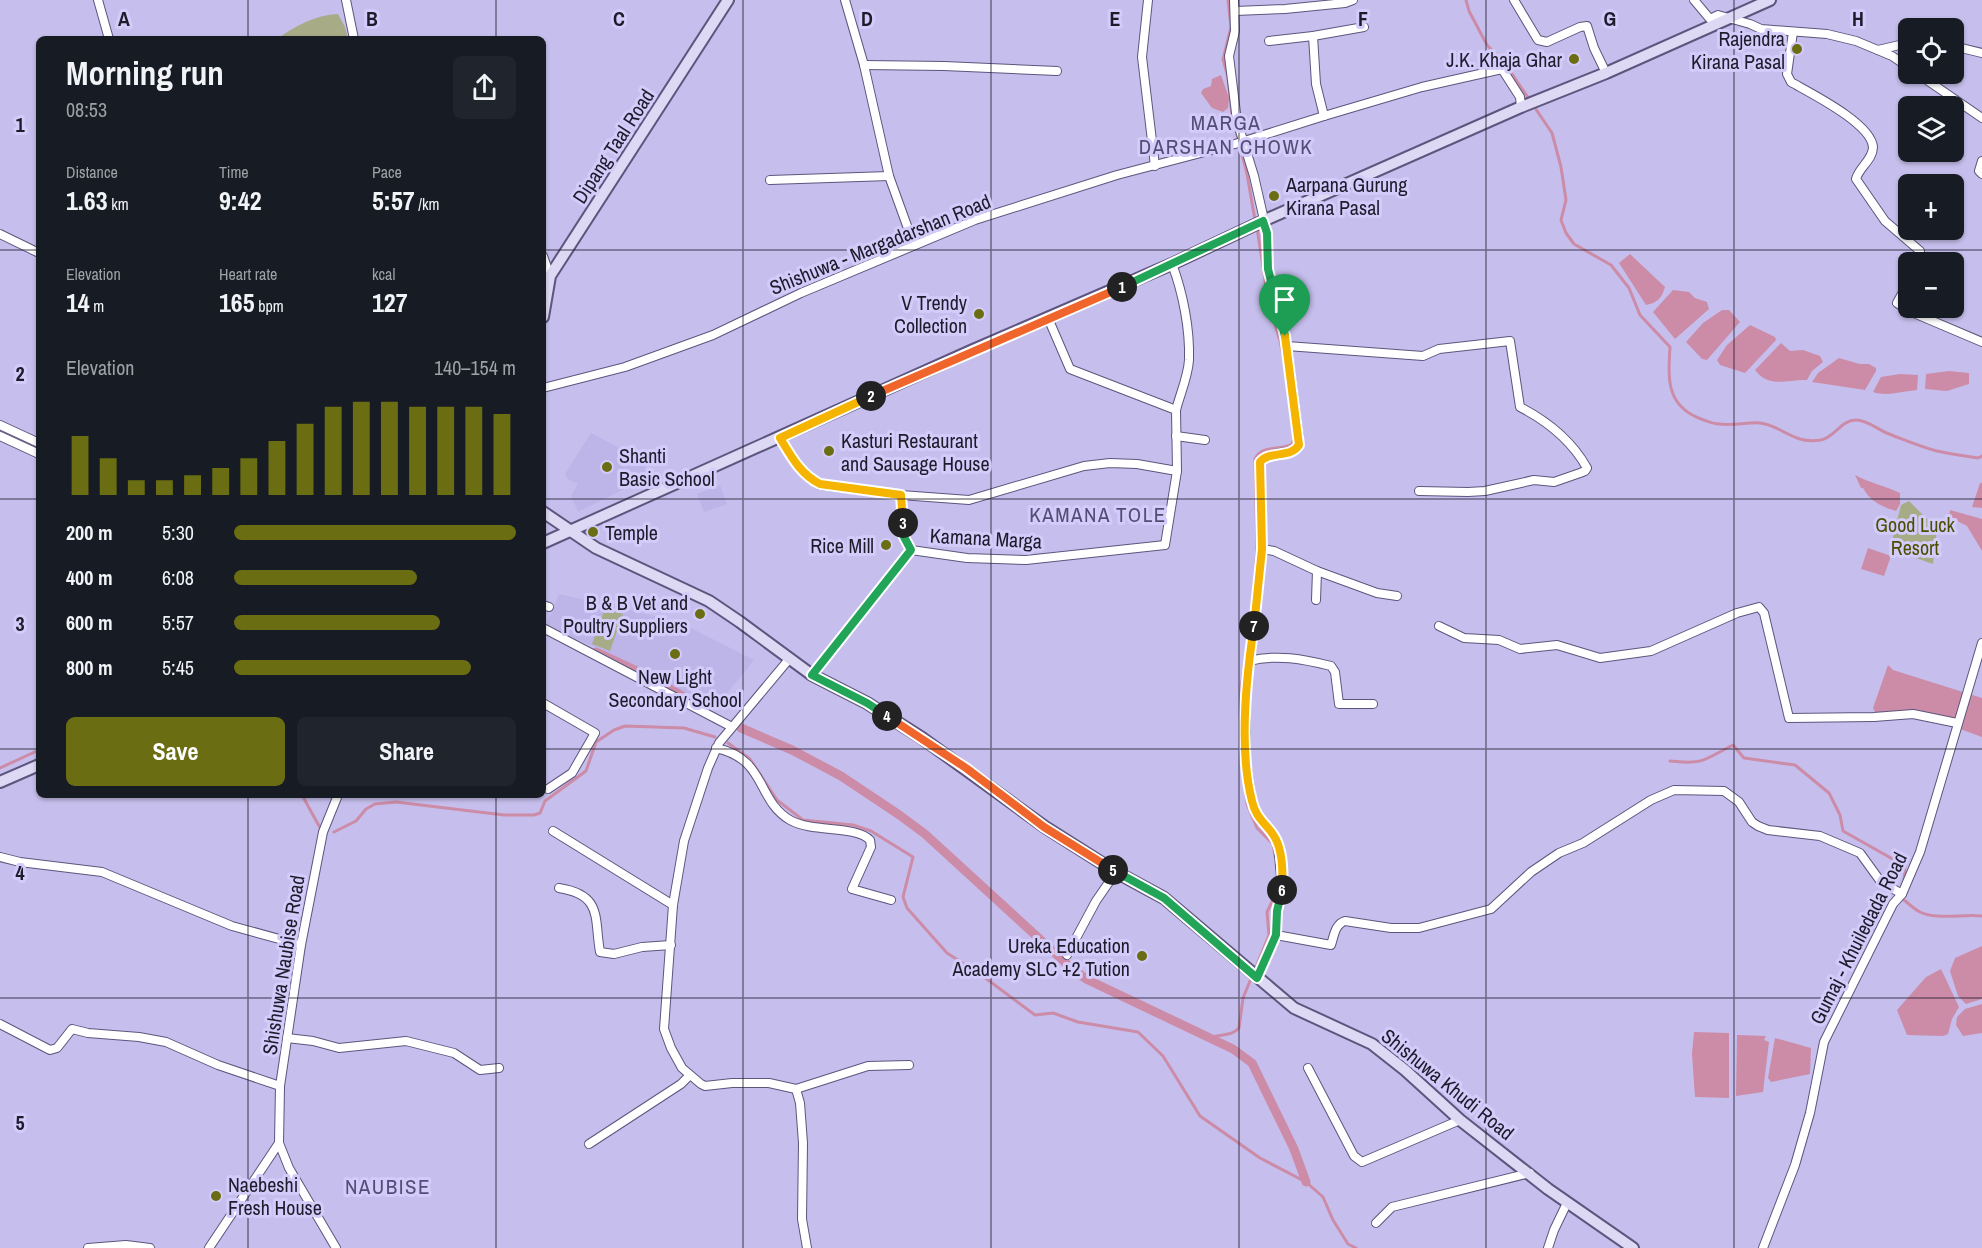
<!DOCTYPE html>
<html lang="en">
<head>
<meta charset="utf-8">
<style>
  body { margin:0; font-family:"Archivo Narrow",sans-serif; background:#20242c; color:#f1f3f6; height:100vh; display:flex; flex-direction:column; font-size:22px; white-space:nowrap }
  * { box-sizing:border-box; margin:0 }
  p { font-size:20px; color:#9ea1a6 }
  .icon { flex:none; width:33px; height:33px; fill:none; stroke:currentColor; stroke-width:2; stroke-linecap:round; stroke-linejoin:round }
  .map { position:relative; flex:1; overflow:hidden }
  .sheet { position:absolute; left:36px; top:36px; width:510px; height:762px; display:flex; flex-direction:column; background:#171b24; border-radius:9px; box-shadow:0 2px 4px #0004 }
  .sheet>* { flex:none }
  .controls { position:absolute; left:1898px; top:18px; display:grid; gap:12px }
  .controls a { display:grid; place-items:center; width:66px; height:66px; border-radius:9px; background:#171b24; box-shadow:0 2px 4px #0004; font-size:30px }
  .pin { position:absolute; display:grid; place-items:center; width:51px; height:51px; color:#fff; margin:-62px -26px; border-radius:50% 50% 50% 0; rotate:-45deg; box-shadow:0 0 6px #0007 }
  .pin .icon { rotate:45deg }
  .km { position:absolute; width:30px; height:30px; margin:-15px; border-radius:50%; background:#222; color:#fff; font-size:16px; line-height:30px; text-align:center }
  .round { display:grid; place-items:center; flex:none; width:63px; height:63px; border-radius:9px; background:#20242c }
  .summary { display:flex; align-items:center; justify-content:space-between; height:102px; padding:0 30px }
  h1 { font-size:33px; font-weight:700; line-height:45px }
  .figures { display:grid; grid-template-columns:repeat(3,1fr); gap:9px; height:102px; padding:6px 30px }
  .figures div { display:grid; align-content:center }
  .figures b { font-size:26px; font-weight:700 }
  .figures small { font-size:16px; font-weight:400 }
  .figures p { font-size:16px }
  .chart { height:168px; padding:12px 30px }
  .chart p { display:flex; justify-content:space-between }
  .chart svg { width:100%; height:108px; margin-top:6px; stroke:#6a6d11; stroke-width:6 }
  .action { display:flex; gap:12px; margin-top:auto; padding:12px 30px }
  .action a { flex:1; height:69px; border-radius:9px; background:#6a6d11; color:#fff; font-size:24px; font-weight:700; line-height:69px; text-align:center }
  .action a+a { background:#20242c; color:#f1f3f6 }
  ul { padding:0 30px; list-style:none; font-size:20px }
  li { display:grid; grid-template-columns:96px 72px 1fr; align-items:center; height:45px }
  li i { height:15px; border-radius:8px; background:#6a6d11 }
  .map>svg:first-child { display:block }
  .built { fill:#bdb4e8 }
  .green { fill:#a8ac86 }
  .water { fill:#cc8ca7 }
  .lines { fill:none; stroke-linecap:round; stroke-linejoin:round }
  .stream { stroke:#cc8ca7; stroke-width:3 }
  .canal { stroke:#cc8ca7; stroke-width:9 }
  .street-casing { stroke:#5d557d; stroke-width:10 }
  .secondary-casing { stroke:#5d557d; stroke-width:14 }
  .street { stroke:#fff; stroke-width:8 }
  .secondary { stroke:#ddd8f3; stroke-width:10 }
  .split-1-casing { stroke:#fff; stroke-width:12 }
  .split-2-casing { stroke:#fff; stroke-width:12 }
  .split-3-casing { stroke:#fff; stroke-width:12 }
  .split-4-casing { stroke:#fff; stroke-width:12 }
  .split-5-casing { stroke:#fff; stroke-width:12 }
  .split-6-casing { stroke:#fff; stroke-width:12 }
  .split-7-casing { stroke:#fff; stroke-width:12 }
  .split-8-casing { stroke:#fff; stroke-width:12 }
  .split-1 { stroke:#22a559; stroke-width:8 }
  .split-2 { stroke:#f0652b; stroke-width:8 }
  .split-3 { stroke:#f5b400; stroke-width:8 }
  .split-4 { stroke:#22a559; stroke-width:8 }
  .split-5 { stroke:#f0652b; stroke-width:8 }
  .split-6 { stroke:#22a559; stroke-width:8 }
  .split-7 { stroke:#f5b400; stroke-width:8 }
  .split-8 { stroke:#f5b400; stroke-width:8 }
  .grid { fill:none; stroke:#1e1b2b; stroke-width:1.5; stroke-opacity:0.55 }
  .poi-dot { fill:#6a6d11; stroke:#d3ccfa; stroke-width:2 }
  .labels { text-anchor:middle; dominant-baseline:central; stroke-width:6; stroke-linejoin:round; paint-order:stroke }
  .poi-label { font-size:20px; fill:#1e1b2b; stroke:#d3ccfa; text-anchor:end }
  .street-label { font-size:20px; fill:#1e1b2b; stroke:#d3ccfa }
  .park-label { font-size:20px; fill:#4c4e00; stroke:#d3ccfa }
  .neighbourhood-label { font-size:21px; letter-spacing:1.5px; fill:#554d75; stroke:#d3ccfa }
  .grid-label { font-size:20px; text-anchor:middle; font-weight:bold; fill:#1e1b2b; stroke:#d3ccfa; stroke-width:6; stroke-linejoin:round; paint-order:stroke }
</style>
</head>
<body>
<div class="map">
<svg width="1982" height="1248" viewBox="0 0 1982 1248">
  <rect width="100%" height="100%" fill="#c6bfed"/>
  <!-- built -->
  <g class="built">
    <polygon points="591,433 643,460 648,477 578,512 571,496 578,484 568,479 565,474"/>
    <polygon points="720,485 727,504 704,512 697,494"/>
    <polygon points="559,594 677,621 754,660 716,707 638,670 597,648 546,626"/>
  </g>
  <!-- green -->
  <g class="green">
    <path d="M338,14L345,27L348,39H277C295,26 315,15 338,14Z"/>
    <polygon points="1909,501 1937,529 1933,564 1890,549 1901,505"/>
    <polygon points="605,608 623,614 610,651 592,644"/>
  </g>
  <!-- water -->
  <g class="water">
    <polygon points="1221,75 1229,98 1228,108 1223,112 1212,108 1201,93 1203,89 1211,86 1212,79"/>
    <path d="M1630,254L1665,287C1662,298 1657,303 1646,305L1619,263Z"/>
    <polygon points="1673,290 1689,292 1695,298 1707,302 1709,309 1675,339 1653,312"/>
    <polygon points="1722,310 1729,310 1740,322 1707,360 1702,359 1686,342 1703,323"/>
    <polygon points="1750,325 1775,337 1776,340 1745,373 1720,365 1717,360 1727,345"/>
    <path d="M1781,343L1790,351L1803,350L1820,356L1823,362L1812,371L1807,380C1788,379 1769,389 1755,370Z"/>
    <polygon points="1839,358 1860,364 1869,364 1876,368 1876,371 1865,390 1812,382 1818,373"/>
    <polygon points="1949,371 1969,373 1969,384 1947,391 1925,389 1926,374"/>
    <path d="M1900,374L1918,375L1917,390C1902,391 1887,397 1873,392L1881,377Z"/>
    <path d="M1855,475C1870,483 1885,486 1900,493V504L1896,511C1882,507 1870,501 1863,488H1861Z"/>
    <polygon points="1980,483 1982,483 1982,508 1972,507"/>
    <polygon points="1950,510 1982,519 1982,551 1967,526 1949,517"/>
    <polygon points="1868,548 1891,556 1884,576 1861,569"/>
    <polygon points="1888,665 1893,670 1982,698 1982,737 1924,716 1878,718 1873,708"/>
    <polygon points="1982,946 1982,999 1966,1004 1958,996 1950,971 1955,958"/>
    <polygon points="1941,969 1959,1007 1952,1019 1948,1034 1943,1036 1907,1035 1897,1010 1926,977"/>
    <polygon points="1982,1004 1982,1033 1963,1036 1956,1025 1957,1017 1965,1009"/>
    <polygon points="1694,1032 1729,1033 1729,1098 1695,1097 1692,1054"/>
    <polygon points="1737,1035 1766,1036 1764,1040 1769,1042 1763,1092 1736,1096"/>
    <polygon points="1775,1038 1811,1048 1810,1074 1771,1082 1768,1078"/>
  </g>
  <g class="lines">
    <!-- stream -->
    <g class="stream">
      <polyline points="1228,0 1231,27 1223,59 1228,77 1232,115 1247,174 1255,220"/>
      <path d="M1466,0L1469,11L1487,45L1506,65L1552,133L1561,167L1566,200L1561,220L1566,233L1574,244L1611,265L1629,288L1640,315L1670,347C1668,379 1666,406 1701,419C1707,421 1713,424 1719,424C1732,426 1748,422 1760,423C1781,425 1794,445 1821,440C1835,437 1841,420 1856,420C1868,420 1878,430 1889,434C1905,440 1921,447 1937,451C1950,454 1964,456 1978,458L1982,456"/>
      <polyline points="1257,228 1268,299 1280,341 1287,376"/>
      <polyline points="728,743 750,759 777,800 803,820 853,825 871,831 913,857 903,897 907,908 947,953 984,977 1035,1015 1053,1013 1078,1022 1138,1032 1163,1056 1200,1116 1260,1158 1306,1182 1323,1197 1333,1220 1348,1244 1356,1248"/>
      <path d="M1670,761C1705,765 1705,759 1733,745L1744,758L1795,765L1829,793L1840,815L1843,831L1905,866L1904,884"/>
      <polyline points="0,768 39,750"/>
      <polyline points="302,795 319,826"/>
      <polyline points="334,832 356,821 366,809 375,804 396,802 504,815 534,815 540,813 545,801 586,771 596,742 614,730 625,726 684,728 715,737"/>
      <path d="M1275,856L1273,844L1257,828L1247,804L1241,746V688L1251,618L1257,550L1255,459C1262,444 1280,451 1292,444L1295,436L1291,409"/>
      <path d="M1904,900C1909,904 1914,909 1920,912C1935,920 1963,914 1982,916"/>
      <polyline points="1254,972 1269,935 1267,912 1278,889"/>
      <path d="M1211,1038C1221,1033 1231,1037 1239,1028L1243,998L1250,981"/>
    </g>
    <!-- canal -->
    <g class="canal">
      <polyline points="0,432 39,450"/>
      <polyline points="596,652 639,672 704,708"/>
      <polyline points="741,728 792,750 841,776 898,814 925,834 1068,965 1086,979 1233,1049 1252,1063 1294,1149 1306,1182"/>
    </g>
    <!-- street casing -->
    <g class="street-casing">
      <g id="street">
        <polyline points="98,0 109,39"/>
        <polyline points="346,0 354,39"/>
        <polyline points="845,0 864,65 889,176 914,245"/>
        <polyline points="1148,0 1142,57 1155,166"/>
        <path d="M1234,0L1235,31L1229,56L1237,121L1254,176L1267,233L1268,269L1287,346L1299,439V445L1296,449C1284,455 1264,450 1260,466L1262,549L1256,612L1246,692V763L1253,807L1261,821L1273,834L1278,844L1282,888L1277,911L1276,935L1257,978"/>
        <polyline points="1514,0 1538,40 1547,42 1580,27 1587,26 1594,48 1606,73"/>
        <polyline points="1694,0 1710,19 1718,15 1750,24 1761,29 1827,34 1856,41 1892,56 1908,67"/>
        <polyline points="1235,11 1285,9 1345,3 1353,0"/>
        <path d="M1793,32L1787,74L1791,82C1810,93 1871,123 1873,147C1873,160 1859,167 1856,179L1885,221L1920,251L1917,262"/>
        <polyline points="1313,36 1316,84 1324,116"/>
        <polyline points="1269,41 1313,36 1364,27"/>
        <polyline points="1953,46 1982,53"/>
        <polyline points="1878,50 1908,43"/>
        <polyline points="864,65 944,66 1057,71"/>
        <polyline points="1918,74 1982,118"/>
        <polyline points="1982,161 1979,171 1982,174"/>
        <polyline points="770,180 889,176"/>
        <polyline points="0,234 39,253"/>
        <polyline points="543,256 550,276"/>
        <path d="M1172,264C1183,293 1190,329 1189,360C1188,377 1180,394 1176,410"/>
        <polyline points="1908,283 1897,303 1909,311 1982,342"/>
        <path d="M1287,346L1423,356L1439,349L1510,341L1520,407C1547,421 1572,441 1587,468L1585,471L1580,473L1554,482L1534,480L1485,491L1468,492L1419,491"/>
        <polyline points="543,388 625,367 713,335 801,293 975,220 1117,175 1235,144 1324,116 1422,87 1502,69 1520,97 1521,107"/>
        <polyline points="0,425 39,443"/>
        <polyline points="0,436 39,454"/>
        <polyline points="1176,436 1205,440"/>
        <path d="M780,438C791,456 800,474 820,485L901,495L969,500L1084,466L1110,463L1137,464L1177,471"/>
        <polyline points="901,495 904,537 911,550"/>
        <polyline points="1262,549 1274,551 1317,571 1316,600"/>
        <polyline points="1317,571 1377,593 1397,596"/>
        <polyline points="543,605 549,607"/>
        <polyline points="1439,626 1464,638 1499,640 1520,649 1557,645 1600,658 1651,651 1737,613 1759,607 1764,613 1789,718 1874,717 1913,714 1957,723"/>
        <polyline points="543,628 732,727"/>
        <polyline points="790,658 719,743 708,768 684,841 673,905 664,1029 671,1048 682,1068 701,1084 705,1086 732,1083 769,1083 796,1089"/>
        <path d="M1249,661C1277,654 1303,659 1331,666L1335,672L1339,704H1373"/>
        <polyline points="812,675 911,550 967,558 1026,560 1165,545 1177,471 1176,410 1070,369 1048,318"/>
        <polyline points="543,703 595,733 572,773 548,789"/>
        <path d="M716,748C767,759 756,800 790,820C813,833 855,825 870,840L871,847L852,889L891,900"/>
        <polyline points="553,831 673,905"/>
        <polyline points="0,857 20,862 102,872 232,926 301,945"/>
        <path d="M559,888C603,895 594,918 600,952L614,954L642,947L671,945"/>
        <path d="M1276,935L1331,945C1334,936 1335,924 1345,921L1391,928H1419L1491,909L1531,872L1559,853L1583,843L1651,800L1674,790L1724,791L1739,802L1752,822L1758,826L1768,830L1820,836L1860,853L1881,882L1902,894"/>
        <polyline points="1067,955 1096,901 1116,872"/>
        <polyline points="0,1024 50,1050 57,1048 72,1029 88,1033 139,1037 166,1042 218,1065 280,1086"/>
        <polyline points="287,1038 313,1041 339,1048 406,1041 454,1053 480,1070 499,1068"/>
        <polyline points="1308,1068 1354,1156 1362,1162 1460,1120"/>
        <polyline points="796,1089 800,1103 803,1143 802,1219 807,1248"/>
        <polyline points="796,1089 868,1066 909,1065"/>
        <polyline points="589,1144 681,1084 689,1076"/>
        <polyline points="1376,1223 1392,1207 1530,1173"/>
        <polyline points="88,1248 126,1245 150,1248"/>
        <polyline points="209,1248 279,1143"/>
        <polyline points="336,1248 289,1168 279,1143 280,1086 301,945 323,832 338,795"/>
        <polyline points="1548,1248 1554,1230 1567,1203"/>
        <polyline points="1763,1248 1795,1165 1810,1113 1824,1042 1893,904 1902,894 1920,852 1982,643"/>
      </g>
    </g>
    <!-- secondary casing -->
    <g class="secondary-casing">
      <g id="secondary">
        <polyline points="543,317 550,276 728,0"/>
        <polyline points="543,512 596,548 709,601 740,622 812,675 867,703 922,738 1045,827 1116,872 1164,898 1294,1008 1372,1044 1405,1070 1460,1120 1548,1189 1633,1248"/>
        <polyline points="543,543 973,350 1172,264 1263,221 1521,107 1606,73 1770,0"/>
        <polyline points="0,782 39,765"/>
      </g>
    </g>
    <!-- street -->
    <use href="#street" class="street"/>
    <!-- secondary -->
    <use href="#secondary" class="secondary"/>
  </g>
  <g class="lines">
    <!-- split-1 casing -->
    <g class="split-1-casing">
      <polyline id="split-1" points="1122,287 1263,221 1267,233 1268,269 1285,336"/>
    </g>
    <!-- split-2 casing -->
    <g class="split-2-casing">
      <polyline id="split-2" points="871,396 1122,287"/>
    </g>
    <!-- split-3 casing -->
    <g class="split-3-casing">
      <path id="split-3" d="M871,396L780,438C791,456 800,474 820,484L901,495L903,523"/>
    </g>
    <!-- split-4 casing -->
    <g class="split-4-casing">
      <polyline id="split-4" points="887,716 867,703 812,675 911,550 904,537 903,523"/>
    </g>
    <!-- split-5 casing -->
    <g class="split-5-casing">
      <polyline id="split-5" points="887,716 966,768 1044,827 1113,870"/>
    </g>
    <!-- split-6 casing -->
    <g class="split-6-casing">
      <polyline id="split-6" points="1113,870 1164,898 1257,978 1276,935 1277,911 1282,890"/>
    </g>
    <!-- split-7 casing -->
    <g class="split-7-casing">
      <path id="split-7" d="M1254,626C1246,678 1239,751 1252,801C1256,819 1266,823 1274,836C1283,850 1283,874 1282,890"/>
    </g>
    <!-- split-8 casing -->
    <g class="split-8-casing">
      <path id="split-8" d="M1254,626L1262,549L1260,462C1270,450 1290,459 1299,445L1285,336"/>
    </g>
    <!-- split-1 -->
    <use href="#split-1" class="split-1"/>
    <!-- split-2 -->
    <use href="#split-2" class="split-2"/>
    <!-- split-3 -->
    <use href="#split-3" class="split-3"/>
    <!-- split-4 -->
    <use href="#split-4" class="split-4"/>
    <!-- split-5 -->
    <use href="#split-5" class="split-5"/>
    <!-- split-6 -->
    <use href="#split-6" class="split-6"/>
    <!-- split-7 -->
    <use href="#split-7" class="split-7"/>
    <!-- split-8 -->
    <use href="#split-8" class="split-8"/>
  </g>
  <!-- grid -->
  <path class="grid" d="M248,0V39M496,0V39M743,0V1248M991,0V1248M1239,0V1248M1486,0V1248M1734,0V1248M0,250H39M543,250H1982M0,499H39M543,499H1982M0,749H39M543,749H1982M248,795V1248M496,795V1248M0,998H1982"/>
  <!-- markers -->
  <g class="poi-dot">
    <circle cx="1797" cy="49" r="6"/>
    <circle cx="1574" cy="59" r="6"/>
    <circle cx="1274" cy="196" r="6"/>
    <circle cx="979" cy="314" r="6"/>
    <circle cx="829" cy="451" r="6"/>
    <circle cx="607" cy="467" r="6"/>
    <circle cx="593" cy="532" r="6"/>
    <circle cx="886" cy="545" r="6"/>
    <circle cx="700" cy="614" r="6"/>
    <circle cx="675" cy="654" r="6"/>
    <circle cx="1142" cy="956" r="6"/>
    <circle cx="216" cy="1196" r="6"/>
  </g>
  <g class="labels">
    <!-- poi labels -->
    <g class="poi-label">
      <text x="1785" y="38">Rajendra<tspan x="1785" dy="23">Kirana Pasal</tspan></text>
      <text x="1562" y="59">J.K. Khaja Ghar</text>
      <text x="1286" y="184" text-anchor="start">Aarpana Gurung<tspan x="1286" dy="23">Kirana Pasal</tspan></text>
      <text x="967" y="302">V Trendy<tspan x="967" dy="23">Collection</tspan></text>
      <text x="841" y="440" text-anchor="start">Kasturi Restaurant<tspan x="841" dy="23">and Sausage House</tspan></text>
      <text x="619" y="455" text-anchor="start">Shanti<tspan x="619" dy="23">Basic School</tspan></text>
      <text x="605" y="532" text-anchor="start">Temple</text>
      <text x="874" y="545">Rice Mill</text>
      <text x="688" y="602">B &amp; B Vet and<tspan x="688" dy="23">Poultry Suppliers</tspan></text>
      <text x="675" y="676" text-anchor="middle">New Light<tspan x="675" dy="23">Secondary School</tspan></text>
      <text x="1130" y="945">Ureka Education<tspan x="1130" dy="23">Academy SLC +2 Tution</tspan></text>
      <text x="228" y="1184" text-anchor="start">Naebeshi<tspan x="228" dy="23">Fresh House</tspan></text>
    </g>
    <!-- street labels -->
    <g class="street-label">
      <text transform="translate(613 146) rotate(-57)">Dipang Taal Road</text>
      <text transform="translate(880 244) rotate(-22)">Shishuwa - Margadarshan Road</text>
      <text transform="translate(986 538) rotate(3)">Kamana Marga</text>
      <text transform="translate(1858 938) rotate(-63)">Gumaj - Khuiledada Road</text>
      <text transform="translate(283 965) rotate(-81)">Shishuwa Naubise Road</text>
      <text transform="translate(1448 1084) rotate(39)">Shishuwa Khudi Road</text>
    </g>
    <!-- park labels -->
    <g class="park-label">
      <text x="1915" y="524">Good Luck<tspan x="1915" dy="23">Resort</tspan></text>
    </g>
    <!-- neighbourhood labels -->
    <g class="neighbourhood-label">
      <text x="1226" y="122">MARGA<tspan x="1226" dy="24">DARSHAN CHOWK</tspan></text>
      <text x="1098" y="514">KAMANA TOLE</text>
      <text x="388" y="1186">NAUBISE</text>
    </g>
  </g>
  <g class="grid-label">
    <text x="124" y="26">A</text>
    <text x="372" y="26">B</text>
    <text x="619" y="26">C</text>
    <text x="867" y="26">D</text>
    <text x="1115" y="26">E</text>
    <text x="1363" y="26">F</text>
    <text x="1610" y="26">G</text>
    <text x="1858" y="26">H</text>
    <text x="20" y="132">1</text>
    <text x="20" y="381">2</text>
    <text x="20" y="631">3</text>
    <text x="20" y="880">4</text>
    <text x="20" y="1130">5</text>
  </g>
</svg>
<div class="controls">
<a><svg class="icon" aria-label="locate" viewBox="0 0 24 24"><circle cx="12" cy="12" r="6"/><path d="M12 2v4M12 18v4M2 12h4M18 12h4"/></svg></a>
<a><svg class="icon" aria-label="layers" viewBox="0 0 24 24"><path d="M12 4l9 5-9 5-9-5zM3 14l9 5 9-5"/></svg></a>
<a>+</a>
<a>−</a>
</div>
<div class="pin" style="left:1285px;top:336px;background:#1e9e55"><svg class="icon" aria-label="arrive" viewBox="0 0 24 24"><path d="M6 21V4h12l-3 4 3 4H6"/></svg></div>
<b class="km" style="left:1122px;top:287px">1</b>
<b class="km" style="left:871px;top:396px">2</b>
<b class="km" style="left:903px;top:523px">3</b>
<b class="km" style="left:887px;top:716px">4</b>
<b class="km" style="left:1113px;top:870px">5</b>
<b class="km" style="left:1282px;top:890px">6</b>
<b class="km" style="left:1254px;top:626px">7</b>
<section class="sheet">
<div class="summary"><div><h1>Morning run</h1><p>08:53</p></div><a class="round"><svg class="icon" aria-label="share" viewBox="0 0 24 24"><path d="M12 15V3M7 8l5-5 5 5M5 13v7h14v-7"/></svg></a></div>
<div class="figures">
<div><p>Distance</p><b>1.63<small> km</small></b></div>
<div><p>Time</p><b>9:42</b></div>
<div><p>Pace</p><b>5:57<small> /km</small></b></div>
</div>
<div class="figures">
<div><p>Elevation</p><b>14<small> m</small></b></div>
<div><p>Heart rate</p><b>165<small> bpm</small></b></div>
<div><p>kcal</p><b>127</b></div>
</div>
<div class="chart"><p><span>Elevation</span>140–154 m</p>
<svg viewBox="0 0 160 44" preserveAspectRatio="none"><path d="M5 44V20M15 44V29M25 44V38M35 44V38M45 44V36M55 44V33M65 44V29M75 44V22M85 44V15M95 44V8M105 44V6M115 44V6M125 44V8M135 44V8M145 44V8M155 44V11"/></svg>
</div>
<ul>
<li><b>200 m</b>5:30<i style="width:100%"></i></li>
<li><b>400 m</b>6:08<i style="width:65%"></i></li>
<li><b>600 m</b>5:57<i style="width:73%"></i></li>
<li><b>800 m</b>5:45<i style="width:84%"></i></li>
</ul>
<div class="action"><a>Save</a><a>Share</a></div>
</section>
</div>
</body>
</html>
